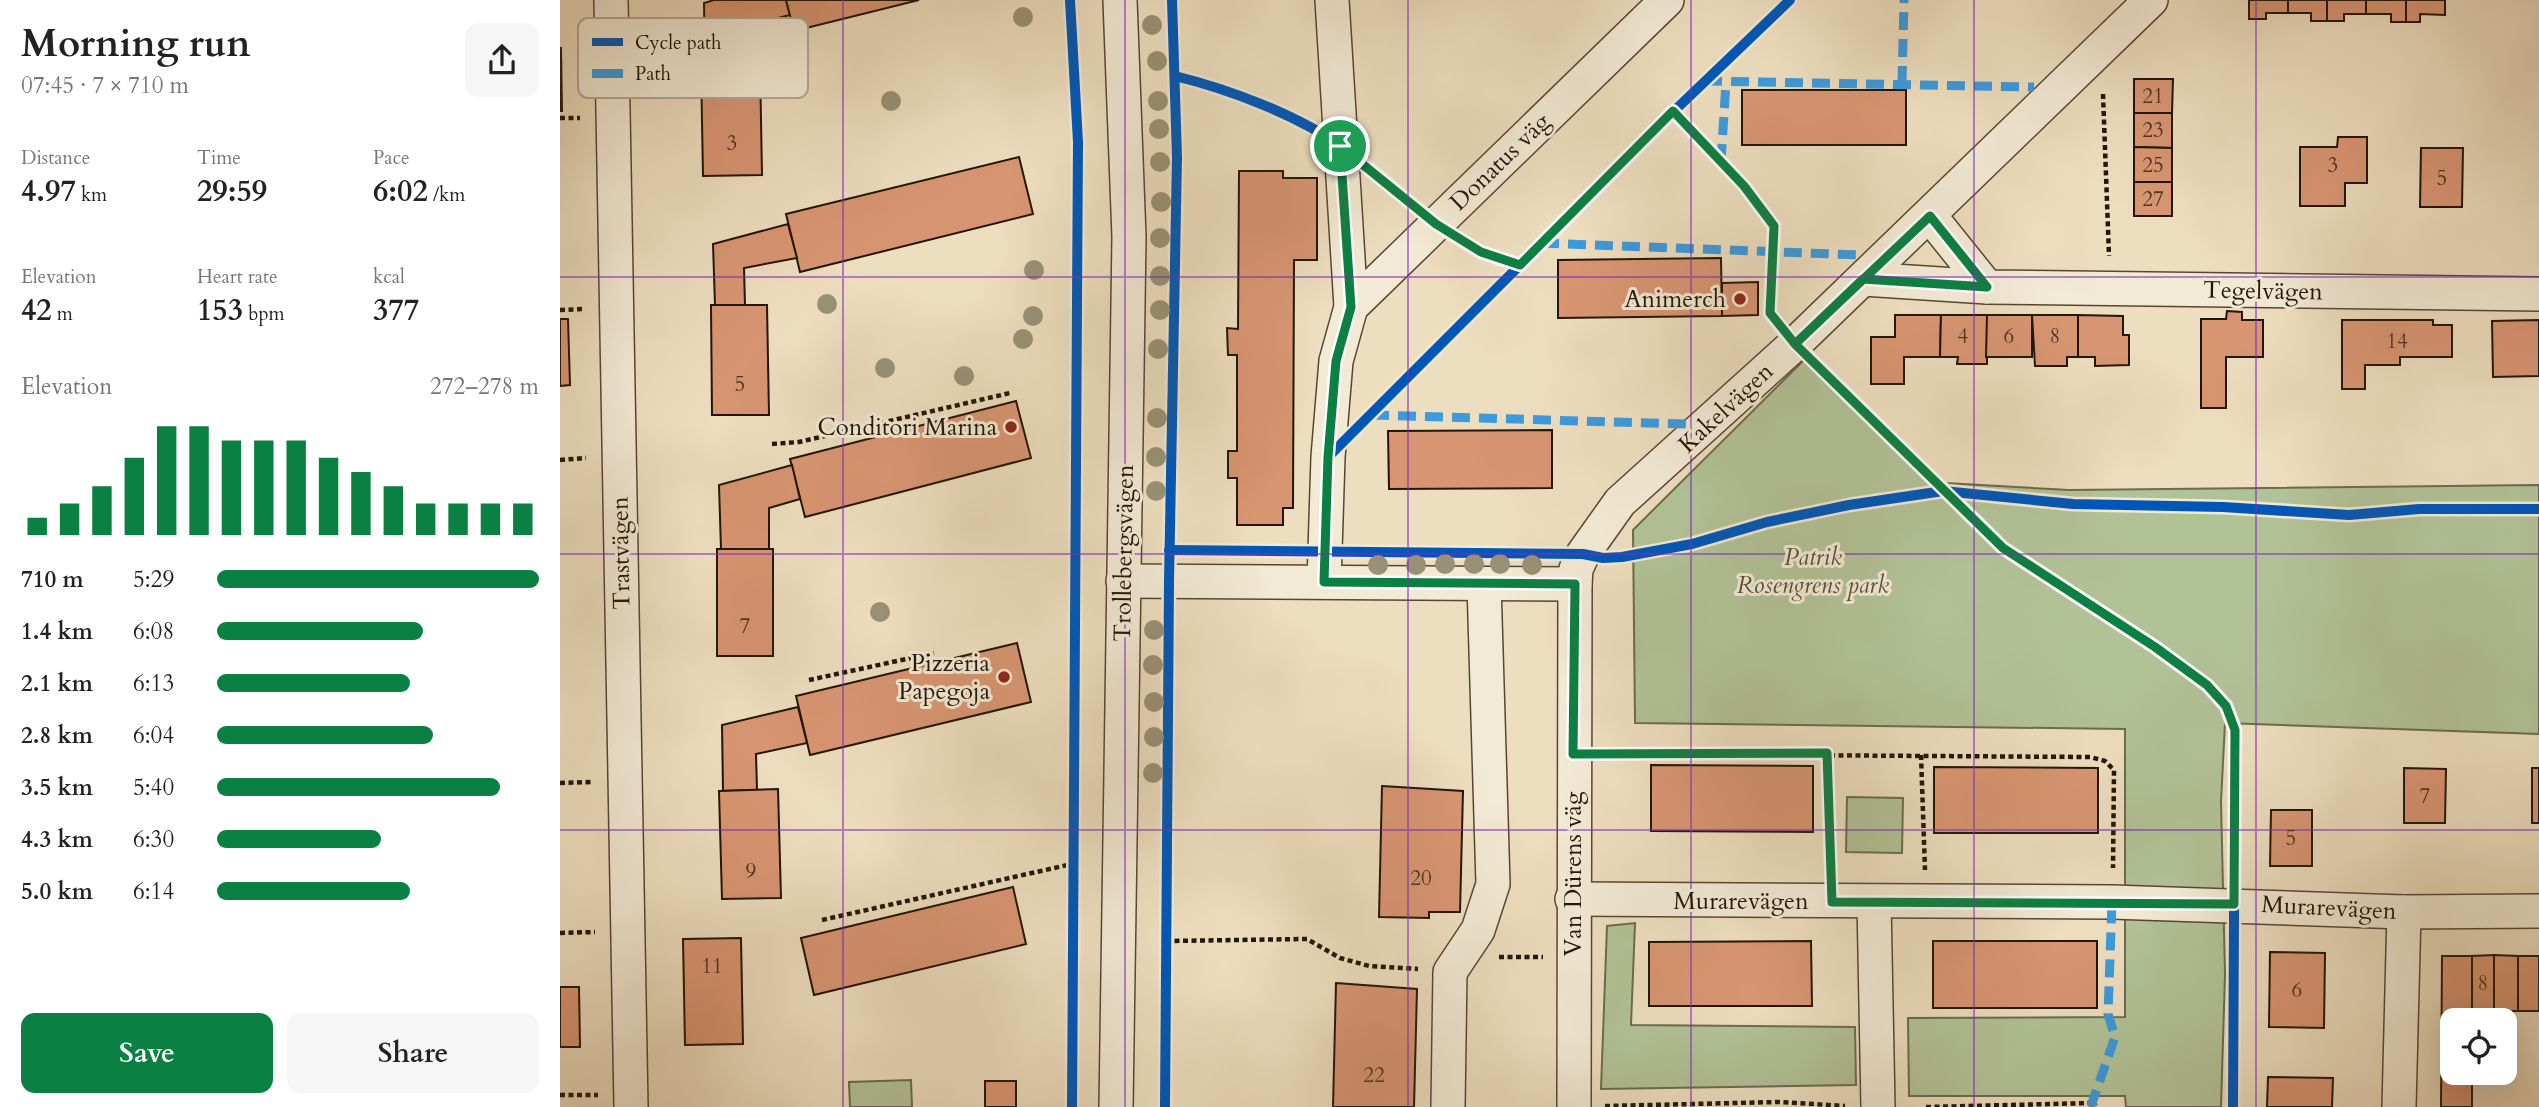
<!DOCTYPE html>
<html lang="en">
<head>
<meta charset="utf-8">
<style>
  body { margin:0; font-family:Cardo,serif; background:#f6f6f6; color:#222; height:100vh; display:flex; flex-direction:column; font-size:26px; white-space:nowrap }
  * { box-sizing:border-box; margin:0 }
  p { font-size:23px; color:#767676 }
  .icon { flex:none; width:38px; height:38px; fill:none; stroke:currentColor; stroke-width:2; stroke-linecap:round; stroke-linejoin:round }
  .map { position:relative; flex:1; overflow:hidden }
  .panel { display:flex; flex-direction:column; background:#fff; width:560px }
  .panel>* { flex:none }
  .buttons { position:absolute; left:1880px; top:1008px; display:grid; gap:14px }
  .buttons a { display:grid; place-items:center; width:77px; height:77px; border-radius:14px; background:#fff; box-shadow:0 7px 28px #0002; font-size:35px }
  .pin { position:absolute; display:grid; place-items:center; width:60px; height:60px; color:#fff; margin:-30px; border:4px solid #fff; border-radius:50%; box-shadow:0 2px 7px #0007 }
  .round { display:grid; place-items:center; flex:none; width:74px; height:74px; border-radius:14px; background:#f6f6f6 }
  .overview { display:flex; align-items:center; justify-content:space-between; height:119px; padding:0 21px }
  h1 { font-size:38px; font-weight:700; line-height:52px }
  .stats { display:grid; grid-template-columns:repeat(3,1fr); gap:10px; height:119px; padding:7px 21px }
  .stats div { display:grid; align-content:center }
  .stats b { font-size:30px; font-weight:700 }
  .stats small { font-size:19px; font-weight:400 }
  .stats p { font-size:19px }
  .chart { height:196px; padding:14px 21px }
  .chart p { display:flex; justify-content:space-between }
  .chart svg { width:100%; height:126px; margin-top:7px; stroke:#0b8043; stroke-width:6 }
  .button { display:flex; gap:14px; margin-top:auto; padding:14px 21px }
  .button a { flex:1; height:80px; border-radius:14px; background:#0b8043; color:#fff; font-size:28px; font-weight:700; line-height:80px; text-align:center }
  .button a+a { background:#f6f6f6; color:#222 }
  ul { padding:0 21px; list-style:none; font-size:23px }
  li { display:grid; grid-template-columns:112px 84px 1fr; align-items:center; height:52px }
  li i { height:18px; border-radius:9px; background:#0b8043 }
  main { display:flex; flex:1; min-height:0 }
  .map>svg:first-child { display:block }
  .green { fill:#b2c297; stroke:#6a6c4f; stroke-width:2 }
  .building { fill:#d89572; stroke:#221507; stroke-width:2 }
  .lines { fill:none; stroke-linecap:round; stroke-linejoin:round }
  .minor-casing { stroke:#554735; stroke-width:36 }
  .path { stroke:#221507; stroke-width:4.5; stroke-dasharray:5 3.5; stroke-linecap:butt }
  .minor { stroke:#f3ead5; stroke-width:33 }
  .quiet { stroke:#3c9add; stroke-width:9; stroke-dasharray:18 9; stroke-linecap:butt }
  .cycleway-casing { stroke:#f3ead5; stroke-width:15 }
  .cycleway { stroke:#0057b8; stroke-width:10 }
  .tree { fill:#999175 }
  .route-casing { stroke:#fff; stroke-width:14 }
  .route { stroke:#0b8043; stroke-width:9 }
  .grid { fill:none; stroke:#7b2cbf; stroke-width:2; stroke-opacity:0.55 }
  .poi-dot { fill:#8f2418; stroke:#f3ead5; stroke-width:2.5 }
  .labels { text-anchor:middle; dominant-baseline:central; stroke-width:6; stroke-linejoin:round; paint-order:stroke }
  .number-label { font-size:21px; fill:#503522 }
  .street-label { font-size:24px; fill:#221507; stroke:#f3ead5 }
  .poi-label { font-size:24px; fill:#221507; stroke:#f3ead5; text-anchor:end }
  .park-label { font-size:24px; font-style:italic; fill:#545239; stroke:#f3ead5 }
  .key { fill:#f3ead5; stroke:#b4aa97; stroke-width:2 }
  .key-label { font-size:19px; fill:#221507 }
</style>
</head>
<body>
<main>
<section class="panel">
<div class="overview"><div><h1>Morning run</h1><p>07:45 · 7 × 710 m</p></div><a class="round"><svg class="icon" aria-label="share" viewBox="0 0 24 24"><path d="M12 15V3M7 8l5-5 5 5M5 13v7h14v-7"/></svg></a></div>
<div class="stats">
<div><p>Distance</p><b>4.97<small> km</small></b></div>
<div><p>Time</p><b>29:59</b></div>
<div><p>Pace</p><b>6:02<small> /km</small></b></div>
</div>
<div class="stats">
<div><p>Elevation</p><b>42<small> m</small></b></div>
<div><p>Heart rate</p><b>153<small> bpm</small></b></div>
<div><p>kcal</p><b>377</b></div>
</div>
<div class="chart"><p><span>Elevation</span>272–278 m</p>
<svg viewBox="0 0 160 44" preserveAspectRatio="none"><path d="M5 44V38M15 44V33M25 44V27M35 44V17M45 44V6M55 44V6M65 44V11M75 44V11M85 44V11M95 44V17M105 44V22M115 44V27M125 44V33M135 44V33M145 44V33M155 44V33"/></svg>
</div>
<ul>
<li><b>710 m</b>5:29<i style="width:100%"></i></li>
<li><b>1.4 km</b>6:08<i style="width:64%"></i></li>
<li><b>2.1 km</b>6:13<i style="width:60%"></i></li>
<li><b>2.8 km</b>6:04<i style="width:67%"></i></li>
<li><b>3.5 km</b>5:40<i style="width:88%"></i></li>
<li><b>4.3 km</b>6:30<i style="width:51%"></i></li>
<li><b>5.0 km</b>6:14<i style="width:60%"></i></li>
</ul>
<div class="button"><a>Save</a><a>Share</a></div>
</section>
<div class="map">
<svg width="1979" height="1107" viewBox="0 0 1979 1107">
  <rect width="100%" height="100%" fill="#eddebf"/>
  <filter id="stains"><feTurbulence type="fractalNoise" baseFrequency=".00286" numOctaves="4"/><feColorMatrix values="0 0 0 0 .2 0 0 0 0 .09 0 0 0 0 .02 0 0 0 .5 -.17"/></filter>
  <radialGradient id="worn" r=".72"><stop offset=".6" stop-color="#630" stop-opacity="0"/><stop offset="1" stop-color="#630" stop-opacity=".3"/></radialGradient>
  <!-- green -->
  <g class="green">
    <polygon points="1251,353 1385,483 1509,490 1979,485 1979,734 1665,723 1661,802 1665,974 1661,1107 1566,1107 1565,1096 1349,1096 1348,1018 1565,1017 1565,729 1075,723 1073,530"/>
    <polygon points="1287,797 1343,798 1342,853 1286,852"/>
    <polygon points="1075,923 1071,1025 1295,1027 1296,1085 1041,1089 1047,926"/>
    <polygon points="351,1080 352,1107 290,1107 289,1082"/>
  </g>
  <!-- building -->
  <g class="building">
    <polygon points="154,0 226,0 230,15 178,28 180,65 145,66 144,3"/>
    <polygon points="226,0 359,0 234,31"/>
    <polygon points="1689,0 1728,0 1728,13 1706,13 1706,19 1689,19"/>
    <polygon points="1728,0 1767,0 1767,21 1751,21 1751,13 1728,13"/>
    <polygon points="1767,0 1806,0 1806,14 1784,14 1784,21 1767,21"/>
    <polygon points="1806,0 1846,0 1846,22 1831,22 1831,14 1806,14"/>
    <polygon points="1846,0 1885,0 1885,15 1860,14 1860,22 1846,22"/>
    <polygon points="0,48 1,48 2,111 0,111"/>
    <polygon points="200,65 202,175 143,176 141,66"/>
    <polygon points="1574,79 1613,79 1612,113 1574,113"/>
    <rect x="1182" y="90" width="164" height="55"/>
    <polygon points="1574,113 1612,113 1612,148 1574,147"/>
    <polygon points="1778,137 1807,137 1807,183 1785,183 1785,206 1740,206 1740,147 1777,147"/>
    <polygon points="1574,147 1612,148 1612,182 1574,182"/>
    <polygon points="1861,148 1903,148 1902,207 1860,207"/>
    <polygon points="459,157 473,214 240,272 226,214"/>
    <polygon points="679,171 723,171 723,178 757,178 757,260 734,260 733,508 723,508 723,525 677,525 677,478 668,478 668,451 677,451 677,355 668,355 667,328 678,329"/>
    <rect x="1574" y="182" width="38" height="34"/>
    <polygon points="228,224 237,258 184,268 185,305 155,305 153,244"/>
    <polygon points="1161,258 1162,316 998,318 998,260"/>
    <polygon points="1198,282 1198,315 1162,316 1162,283"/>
    <polygon points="151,305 207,305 209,415 152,415"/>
    <polygon points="1667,311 1682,312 1682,320 1703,320 1703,357 1666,357 1666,408 1641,408 1641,319 1666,319"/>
    <polygon points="1335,315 1381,315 1380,357 1344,357 1344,384 1311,384 1311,337 1335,337"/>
    <polygon points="1381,315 1427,315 1427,364 1397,364 1398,357 1380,357"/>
    <polygon points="1427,315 1472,315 1472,357 1426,357"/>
    <polygon points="1472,315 1518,315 1518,357 1507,357 1507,366 1475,366"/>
    <polygon points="1518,315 1563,316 1563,335 1569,335 1569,365 1535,366 1535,357 1518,357"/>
    <polygon points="0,319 8,319 10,385 0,386"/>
    <polygon points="1782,320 1873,320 1873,325 1892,325 1892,357 1840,357 1840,365 1805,365 1805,389 1782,389"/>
    <polygon points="1979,320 1979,376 1933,377 1932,321"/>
    <polygon points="456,401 471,458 245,517 230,459"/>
    <polygon points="992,430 992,488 829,489 828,431"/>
    <polygon points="232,465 240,499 209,508 209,549 161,549 159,485"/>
    <rect x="157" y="549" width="56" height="107"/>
    <polygon points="457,643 471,702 250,755 236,696"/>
    <polygon points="238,707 247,743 196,754 197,790 163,791 162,725"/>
    <polygon points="1091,765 1253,766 1253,832 1091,831"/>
    <polygon points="1374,767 1538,768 1538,833 1374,833"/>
    <polygon points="1844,768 1886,769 1885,823 1844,823"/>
    <rect x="1972" y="768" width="7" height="55"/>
    <polygon points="822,786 903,791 900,912 869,912 869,918 819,917"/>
    <polygon points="218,789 221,898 162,899 159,791"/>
    <polygon points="1711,810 1752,810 1752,866 1710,866"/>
    <polygon points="453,887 466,944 254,995 241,938"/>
    <polygon points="181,938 183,1044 125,1045 123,939"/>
    <polygon points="1251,941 1252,1006 1089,1006 1089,942"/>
    <rect x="1373" y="941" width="164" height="67"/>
    <polygon points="1710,952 1765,953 1764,1028 1709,1027"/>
    <polygon points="1934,955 1934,1011 1912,1011 1912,956"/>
    <polygon points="1934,955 1958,956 1958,1011 1934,1011"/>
    <polygon points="1882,956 1912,956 1912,1020 1892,1020 1892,1073 1912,1073 1912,1107 1881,1107"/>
    <rect x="1958" y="956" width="21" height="55"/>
    <polygon points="776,983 857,989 854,1107 773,1107"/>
    <polygon points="0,987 19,987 20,1047 0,1047"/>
    <polygon points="1708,1077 1773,1078 1772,1107 1707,1107"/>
    <rect x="425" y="1081" width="31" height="26"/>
  </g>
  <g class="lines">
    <!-- minor casing -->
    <g class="minor-casing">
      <g id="minor">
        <polyline points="51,0 71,1107"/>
        <polyline points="772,0 791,307"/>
        <polyline points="1370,216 1427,287"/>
        <polyline points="1303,279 1427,287 1979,294"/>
        <polyline points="563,581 1015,584"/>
        <polyline points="764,582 768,457 776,361 791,307 1107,0"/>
        <polyline points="1012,899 1552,902 1844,912 1979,911"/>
        <polyline points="1314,902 1318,1107"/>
        <polyline points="556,1107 569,237 560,0"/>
        <polyline points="888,1107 890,972 918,930 933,884 924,584"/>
        <polyline points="1014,1107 1015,584 1016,569 1023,554 1060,502 1235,344 1591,0"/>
        <polyline points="1839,1107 1844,912"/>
      </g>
    </g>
    <!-- path -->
    <g class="path">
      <polyline points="1543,94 1549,256"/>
      <polyline points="0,118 20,118"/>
      <polyline points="0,310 24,309"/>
      <polyline points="212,444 239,442 450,393"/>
      <polyline points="0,460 26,458"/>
      <polyline points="249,680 374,653"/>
      <polyline points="1267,753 1271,869"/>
      <polyline points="1049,754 1530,757 1545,761 1554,770 1553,868"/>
      <polyline points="1361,755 1365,870"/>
      <polyline points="0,783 34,782"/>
      <polyline points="262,920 512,864"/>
      <polyline points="0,933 35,932"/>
      <polyline points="606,941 747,939 780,958 809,966 858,969"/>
      <polyline points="939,957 983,957"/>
      <polyline points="0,1095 38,1095"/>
      <polyline points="1045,1106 1219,1102 1285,1106"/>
      <polyline points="1366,1107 1532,1103"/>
    </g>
    <!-- minor -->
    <use href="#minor" class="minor"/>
    <!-- quiet -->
    <g class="quiet">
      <polyline points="1144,81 1474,87"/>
      <polyline points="1342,84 1344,0"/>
      <polyline points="1161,162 1166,82"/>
      <polyline points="981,243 1300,255"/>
      <polyline points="811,415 1127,424"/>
      <polyline points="1534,1107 1532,1103 1555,1037 1548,1014 1552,902"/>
    </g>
    <!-- cycleway casing -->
    <g class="cycleway-casing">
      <g id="cycleway">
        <polyline points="510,0 518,142 512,1107"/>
        <path d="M615,76C668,89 738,115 782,147C829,181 868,224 919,251C932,257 947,261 960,265"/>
        <polyline points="1113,112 1184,186 1214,226 1210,313 1222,330 1443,548 1595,647 1648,686 1666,706 1675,730 1673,1107"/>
        <polyline points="768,457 1113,112 1230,0"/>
        <polyline points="609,550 1023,554 1043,558 1062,557 1132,544 1207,522 1289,505 1383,491 1513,504 1663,507 1789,515 1859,509 1979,509"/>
        <polyline points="605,1107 609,581 617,157 612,0"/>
      </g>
    </g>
    <!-- cycleway -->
    <use href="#cycleway" class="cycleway"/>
  </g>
  <!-- trees -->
  <g class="tree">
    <circle cx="463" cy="17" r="10"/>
    <circle cx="592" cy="25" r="10"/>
    <circle cx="597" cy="61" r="10"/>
    <circle cx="331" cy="101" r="10"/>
    <circle cx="598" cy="101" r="10"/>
    <circle cx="599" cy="129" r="10"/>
    <circle cx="600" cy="162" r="10"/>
    <circle cx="601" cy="202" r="10"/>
    <circle cx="600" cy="238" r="10"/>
    <circle cx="474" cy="270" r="10"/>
    <circle cx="600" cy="276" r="10"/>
    <circle cx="267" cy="304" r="10"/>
    <circle cx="600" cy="310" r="10"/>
    <circle cx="473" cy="316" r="10"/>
    <circle cx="463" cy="339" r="10"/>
    <circle cx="598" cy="349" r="10"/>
    <circle cx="325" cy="368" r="10"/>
    <circle cx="404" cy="376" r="10"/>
    <circle cx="597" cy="418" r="10"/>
    <circle cx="596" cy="457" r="10"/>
    <circle cx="596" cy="491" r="10"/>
    <circle cx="885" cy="564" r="10"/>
    <circle cx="914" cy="564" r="10"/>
    <circle cx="940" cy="564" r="10"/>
    <circle cx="818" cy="565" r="10"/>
    <circle cx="856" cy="565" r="10"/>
    <circle cx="972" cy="565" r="10"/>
    <circle cx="320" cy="612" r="10"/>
    <circle cx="594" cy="630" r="10"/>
    <circle cx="593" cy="665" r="10"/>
    <circle cx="594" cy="702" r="10"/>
    <circle cx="594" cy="737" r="10"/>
    <circle cx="593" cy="773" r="10"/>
  </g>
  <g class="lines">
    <!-- route casing -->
    <g class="route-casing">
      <polyline id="route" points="780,146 791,307 776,361 768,457 764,582 1015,584 1013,754 1267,753 1272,902 1674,904 1675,730 1666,706 1647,685 1595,647 1443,548 1235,344 1303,279 1427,287 1370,216 1235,344 1210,313 1214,226 1184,186 1113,111 960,265 921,252 876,224 780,146"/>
    </g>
    <!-- route -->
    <use href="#route" class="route"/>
  </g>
  <!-- grid -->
  <path class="grid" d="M283,0V1107M565,0V1107M848,0V1107M1131,0V1107M1414,0V1107M1696,0V1107M0,277H1979M0,554H1979M0,830H1979"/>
  <!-- markers -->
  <g class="poi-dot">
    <circle cx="1180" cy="299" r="7"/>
    <circle cx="451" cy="427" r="7"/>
    <circle cx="444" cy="677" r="7"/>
  </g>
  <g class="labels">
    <!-- number labels -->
    <g class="number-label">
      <text x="1593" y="96">21</text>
      <text x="1593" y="130">23</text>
      <text x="172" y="143">3</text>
      <text x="1593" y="165">25</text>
      <text x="1773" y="165">3</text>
      <text x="1882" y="178">5</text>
      <text x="1593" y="199">27</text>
      <text x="1403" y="336">4</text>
      <text x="1449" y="336">6</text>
      <text x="1495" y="336">8</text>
      <text x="1837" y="341">14</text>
      <text x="180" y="384">5</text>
      <text x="185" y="626">7</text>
      <text x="1865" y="796">7</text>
      <text x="1731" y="838">5</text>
      <text x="191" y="871">9</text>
      <text x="861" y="878">20</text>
      <text x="152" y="966">11</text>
      <text x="1923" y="983">8</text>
      <text x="1737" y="990">6</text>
      <text x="814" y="1075">22</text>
    </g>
    <!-- street labels -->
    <g class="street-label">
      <text transform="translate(940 162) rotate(-44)">Donatus väg</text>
      <text transform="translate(1703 291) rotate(1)">Tegelvägen</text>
      <text transform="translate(1166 408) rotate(-43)">Kakelvägen</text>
      <text transform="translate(61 553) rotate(-91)">Trastvägen</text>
      <text transform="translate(564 553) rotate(-89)">Trollebergsvägen</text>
      <text transform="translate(1013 874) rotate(-90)">Van Dürens väg</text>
      <text x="1181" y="901">Murarevägen</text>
      <text transform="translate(1769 908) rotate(3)">Murarevägen</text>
    </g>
    <!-- poi labels -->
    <g class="poi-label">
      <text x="1166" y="299">Animerch</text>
      <text x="437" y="427">Conditori Marina</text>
      <text x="430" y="663">Pizzeria<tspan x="430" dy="28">Papegoja</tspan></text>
    </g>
    <!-- park labels -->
    <g class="park-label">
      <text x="1253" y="557">Patrik<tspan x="1253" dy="28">Rosengrens park</tspan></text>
    </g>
  </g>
  <!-- legend -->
  <rect x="18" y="18" width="230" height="80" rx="10" class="key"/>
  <rect x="32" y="38" width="31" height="8" fill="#0057b8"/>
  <rect x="32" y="69" width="31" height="9" fill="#3c9add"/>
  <g class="key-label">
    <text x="75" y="49">Cycle path</text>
    <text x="75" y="80">Path</text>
  </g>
  <rect width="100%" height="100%" filter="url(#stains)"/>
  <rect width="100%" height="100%" fill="url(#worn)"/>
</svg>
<div class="buttons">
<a><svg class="icon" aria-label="locate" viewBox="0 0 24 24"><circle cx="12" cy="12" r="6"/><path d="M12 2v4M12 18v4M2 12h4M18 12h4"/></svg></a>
</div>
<div class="pin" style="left:780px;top:146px;background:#1e9e55"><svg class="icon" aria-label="arrive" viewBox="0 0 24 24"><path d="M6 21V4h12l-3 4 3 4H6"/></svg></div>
</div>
</main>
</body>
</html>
